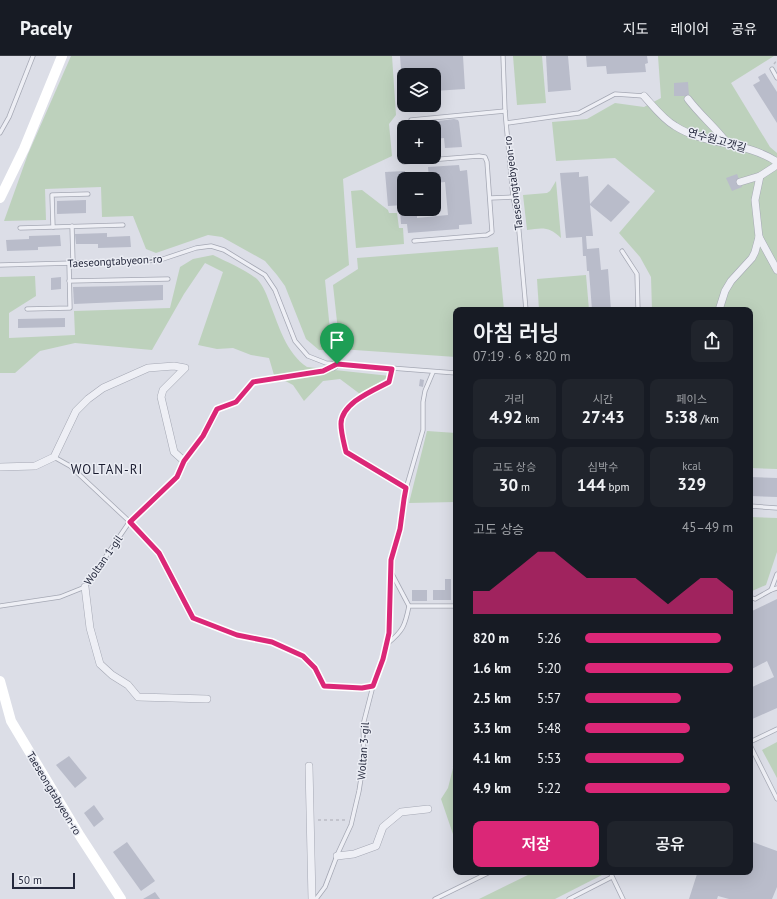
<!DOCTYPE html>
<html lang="ko">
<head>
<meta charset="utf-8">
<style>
  body { margin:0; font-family:"PT Sans","Noto Sans KR",sans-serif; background:#20242c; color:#f1f3f6; height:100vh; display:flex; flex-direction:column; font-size:15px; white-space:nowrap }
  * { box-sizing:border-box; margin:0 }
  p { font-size:13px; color:#9ea1a6 }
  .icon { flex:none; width:22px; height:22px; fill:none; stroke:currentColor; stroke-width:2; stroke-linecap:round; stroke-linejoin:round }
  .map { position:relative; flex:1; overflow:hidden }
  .panel { position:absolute; left:453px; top:251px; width:300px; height:568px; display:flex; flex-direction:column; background:#171b24; border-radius:8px; box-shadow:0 4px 16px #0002 }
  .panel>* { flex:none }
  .controls { position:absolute; left:397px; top:12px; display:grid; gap:8px }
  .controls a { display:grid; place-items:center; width:44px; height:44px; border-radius:8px; background:#171b24; box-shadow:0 4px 16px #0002; font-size:20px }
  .scale { position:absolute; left:12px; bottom:10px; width:63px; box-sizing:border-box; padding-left:4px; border:2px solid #25293d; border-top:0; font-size:11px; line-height:14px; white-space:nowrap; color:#25293d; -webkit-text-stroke:3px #ebedf4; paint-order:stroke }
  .pin { position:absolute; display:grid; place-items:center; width:34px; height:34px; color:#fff; margin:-41px -17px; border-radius:50% 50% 50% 0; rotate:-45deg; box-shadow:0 0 4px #0007 }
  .pin .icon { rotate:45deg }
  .round { display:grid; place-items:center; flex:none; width:42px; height:42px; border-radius:8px; background:#20242c }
  .summary { display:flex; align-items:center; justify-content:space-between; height:68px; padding:0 20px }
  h1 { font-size:22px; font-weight:600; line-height:30px }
  .stats { display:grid; grid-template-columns:repeat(3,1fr); gap:6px; height:68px; padding:4px 20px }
  .stats div { display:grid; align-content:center; border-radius:8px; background:#20242c; text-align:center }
  .stats b { font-size:17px; font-weight:600 }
  .stats small { font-size:11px; font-weight:400 }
  .stats p { font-size:11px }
  .chart { height:112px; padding:8px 20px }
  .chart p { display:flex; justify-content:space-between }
  .chart svg { width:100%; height:72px; margin-top:4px; fill:#db2777; opacity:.7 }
  .cta { display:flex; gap:8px; margin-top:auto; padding:8px 20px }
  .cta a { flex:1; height:46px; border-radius:8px; background:#db2777; color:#fff; font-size:16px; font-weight:600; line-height:46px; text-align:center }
  .cta a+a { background:#20242c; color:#f1f3f6 }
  ul { padding:0 20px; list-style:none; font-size:13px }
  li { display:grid; grid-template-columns:64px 48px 1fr; align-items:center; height:30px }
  li i { height:10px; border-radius:5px; background:#db2777 }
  header { display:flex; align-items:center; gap:24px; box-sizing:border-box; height:56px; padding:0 20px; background:#171b24; border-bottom:1px solid #363941 }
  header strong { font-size:19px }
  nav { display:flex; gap:22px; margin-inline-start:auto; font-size:14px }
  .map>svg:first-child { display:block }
  .green { fill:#bdd1bc }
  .building { fill:#b9bcca }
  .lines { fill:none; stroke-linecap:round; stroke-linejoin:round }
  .lane-casing { stroke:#a5a8b4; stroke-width:5 }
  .street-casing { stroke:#a5a8b4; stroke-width:8 }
  .path { stroke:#babcc5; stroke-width:1.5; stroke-dasharray:3 3; stroke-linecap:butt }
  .lane { stroke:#eeeff5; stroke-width:3.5 }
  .street { stroke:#eeeff5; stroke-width:7 }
  .secondary { stroke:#fff; stroke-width:10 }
  .route-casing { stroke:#fff; stroke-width:8 }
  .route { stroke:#db2777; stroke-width:5 }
  .labels { text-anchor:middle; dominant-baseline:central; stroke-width:3; stroke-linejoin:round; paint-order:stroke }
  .street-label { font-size:11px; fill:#25293d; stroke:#ebedf4 }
  .quarter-label { font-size:13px; letter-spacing:1px; fill:#181a2e; stroke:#ebedf4 }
</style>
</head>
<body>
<header>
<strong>Pacely</strong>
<nav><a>지도</a><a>레이어</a><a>공유</a></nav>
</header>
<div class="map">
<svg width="777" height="843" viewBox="0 0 777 843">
  <rect width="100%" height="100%" fill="#dcdee7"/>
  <!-- green -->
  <g class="green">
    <polygon points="71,0 392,0 396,59 389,68 392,100 343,123 349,209 325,224 332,294 319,294 306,283 285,230 277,219 265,205 222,181 208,179 156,197 146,193 133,160 102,161 101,131 45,133 46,164 4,165 28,98"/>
    <polygon points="513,0 542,0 546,47 517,49"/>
    <polygon points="658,0 774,0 731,27 770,91 777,97 777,413 750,412 750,254 652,254 651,221 640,201 619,177 655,135 615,102 556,105 552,66 587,63 615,47 644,51 661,42"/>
    <path d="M556,125L561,182C549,170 542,172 527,174L523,139L547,137L550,135Z"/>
    <polygon points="362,134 388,154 389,157 397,157 399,172 403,172 404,188 356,192 351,135"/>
    <polygon points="498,191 504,254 456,254 456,301 340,293 333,229 358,213 357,202"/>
    <path d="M213,199C227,206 244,213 257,223C263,229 267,239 270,248C279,270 286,297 307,311L390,320L360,338L340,323L323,325L304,345L293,329L274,319L269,302L251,299L233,292L217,293L198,289L223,216L205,207L184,238L152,294L75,287L40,295L15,317H0V221L35,220L36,240L9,257V282L75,279L74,255L170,252L180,211L193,203Z"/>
    <polygon points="586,219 589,254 539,254 537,223"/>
    <polygon points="427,375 456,377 456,446 409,447"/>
    <polygon points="750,461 777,462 777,496 766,529 752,535 750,534"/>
    <polygon points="777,686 777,722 762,694"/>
    <polygon points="456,700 456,808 455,784 441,743 448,732"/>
    <polygon points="534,816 600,816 602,819 555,843 479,843"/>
  </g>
  <!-- building -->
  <g class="building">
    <polygon points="400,0 463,0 465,33 434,35 434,19 404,19 404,40 403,40"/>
    <polygon points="546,0 568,0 571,34 548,36"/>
    <polygon points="586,0 647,0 648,7 645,8 646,16 607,18 606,10 587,11"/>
    <polygon points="765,17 777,36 777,67 753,29 760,25 758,21"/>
    <polygon points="688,26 689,40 674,40 674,27"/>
    <polygon points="454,63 458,64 459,66 462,91 445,92 444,82 434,83 434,71 431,71 431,66"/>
    <polygon points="423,65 424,71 404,71 404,94 401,95 399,68"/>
    <polygon points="459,109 460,115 467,114 472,168 459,169 459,173 408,177 407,168 401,168 400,155 417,153 417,162 448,159 445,126 434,127 434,123 429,123 428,111"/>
    <polygon points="405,115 405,118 412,117 412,123 404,123 404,149 388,150 385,116"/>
    <polygon points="579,116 579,121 588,120 590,148 608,128 630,146 611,166 590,149 593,180 586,180 587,193 599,192 601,214 608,213 611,254 592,254 589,215 587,215 586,200 583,200 582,181 566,182 560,117"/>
    <polygon points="737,118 742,131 732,135 726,122"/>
    <polygon points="86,144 86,157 57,158 57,145"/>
    <polygon points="107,177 107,181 130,180 131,191 98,192 98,188 76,188 75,178"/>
    <polygon points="60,179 61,190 38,191 38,194 7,195 6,184 29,183 29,180"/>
    <polygon points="61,221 61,233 51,234 51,222"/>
    <polygon points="163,229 163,244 74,248 73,231"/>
    <polygon points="65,262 65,271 18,272 18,263"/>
    <polygon points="420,323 424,324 423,331 419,330"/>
    <polygon points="750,421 777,422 777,441 750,440"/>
    <polygon points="445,523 451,523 451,544 433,544 433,534 445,534"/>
    <rect x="412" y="534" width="15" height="11"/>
    <polygon points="777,543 777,652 750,664 750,632 774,621 767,605 750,614 750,556"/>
    <polygon points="69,700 87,722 75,732 56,709"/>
    <polygon points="94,749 104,763 94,771 84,757"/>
    <polygon points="750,785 777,795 777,831 772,843 729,843 718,840 717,843 689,843 697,818 703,819 709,816 717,818 717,816 750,816"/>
    <polygon points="127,786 155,825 141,835 113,796"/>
    <polygon points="155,836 160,843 143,843"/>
  </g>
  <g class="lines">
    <!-- lane casing -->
    <g class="lane-casing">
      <g id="lane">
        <polyline points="503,0 505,55 513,141 518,164 526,254"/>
        <polyline points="772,13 777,22"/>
        <polyline points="411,64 505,55"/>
        <polyline points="507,67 579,57 615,38 644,40"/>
        <polyline points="0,77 9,61 33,0"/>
        <polyline points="404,106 479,100 485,101 487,106 492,176 487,179 414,185"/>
        <polyline points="490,142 513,141"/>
        <polyline points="72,170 73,207"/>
        <polyline points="53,171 52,139 88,138"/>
        <polyline points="20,172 123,169"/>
        <polyline points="622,195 637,218 638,254"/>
        <polyline points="0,209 147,205 163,203 196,192 211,190 224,194 265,219 275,234 295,285 308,300 326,307 456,317"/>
        <polyline points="69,225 168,223"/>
        <polyline points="27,253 70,252 69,207"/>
        <path d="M392,313L389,326C374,334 341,347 341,368C341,377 344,387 346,396L406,432"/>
        <polyline points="54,401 70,410 130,466 159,497 193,562 237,579 272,586 303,600 315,612 324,630 361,632 373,630"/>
        <polyline points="750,450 777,452"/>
        <polyline points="391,516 409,550"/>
        <polyline points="771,534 777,532"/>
        <polyline points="750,541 755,543 771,534 777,518"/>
        <polyline points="0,550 60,541 85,531 128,468 177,421 184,405 203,380 217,353 236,346 253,326 323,315 333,311"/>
        <path d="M387,588C403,575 405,570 409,550H456"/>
        <polyline points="750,686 777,673"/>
        <polyline points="750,689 777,743"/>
        <polyline points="610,816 623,843"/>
        <polyline points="316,843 325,831 338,797 351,769 359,735 364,703 363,669 373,630 383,603 389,577 391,504 400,473 403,443 423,374 423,346 425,335 433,316"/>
        <polyline points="435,843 490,816"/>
        <polyline points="569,843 612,821"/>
      </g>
    </g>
    <!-- street casing -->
    <g class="street-casing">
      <g id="street">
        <path d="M644,40C654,51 663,63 675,70C706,90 746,85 777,106"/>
        <path d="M688,43C700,59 715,71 727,87"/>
        <polyline points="777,108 774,111 760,120 755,144 759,181 777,214"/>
        <polyline points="740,126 760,120"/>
        <polyline points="719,254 725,235 731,225 752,202 755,196 759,181"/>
        <polyline points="333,311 337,308"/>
        <polyline points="0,411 35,410 54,401 76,355 88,343 103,332 148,312 174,310 185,312 163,334 161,341 174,396 184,405"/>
        <polyline points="85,531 90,572 100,608 112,619 128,629 138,641 207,643"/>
        <polyline points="309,710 312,843"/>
        <polyline points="337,800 354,798 376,790 383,771 401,756 428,753"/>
      </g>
    </g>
    <!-- path -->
    <g class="path">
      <polyline points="774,8 777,4"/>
      <polyline points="453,710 456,711"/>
      <polyline points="318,764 346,764"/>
    </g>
    <!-- lane -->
    <use href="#lane" class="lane"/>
    <!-- street -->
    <use href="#street" class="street"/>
    <!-- secondary -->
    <g class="secondary">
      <polyline points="0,142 24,93 62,0"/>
      <polyline points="0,625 11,665 80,780 121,843"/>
    </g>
  </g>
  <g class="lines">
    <!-- route casing -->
    <g class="route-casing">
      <path id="route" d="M337,308L392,313L389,326C374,334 341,347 341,368C341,377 344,387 346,396L406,432L404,443L400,473L391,504L389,577L383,603L373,630L362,632L324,630L315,612L303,600L272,586L237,579L193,562L159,497L130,466L177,421L184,405L203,380L217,353L236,346L253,326L323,315Z"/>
    </g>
    <!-- route -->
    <use href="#route" class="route"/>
  </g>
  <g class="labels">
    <!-- street labels -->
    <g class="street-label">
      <text transform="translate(717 84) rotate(16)">연수원고갯길</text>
      <text transform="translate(513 127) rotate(-97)">Taeseongtabyeon-ro</text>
      <text transform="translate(115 205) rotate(-3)">Taeseongtabyeon-ro</text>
      <text transform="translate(103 504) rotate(-55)">Woltan 1-gil</text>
      <text transform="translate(363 695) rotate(-86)">Woltan 3-gil</text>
      <text transform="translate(54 737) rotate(59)">Taeseongtabyeon-ro</text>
    </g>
    <!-- quarter labels -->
    <g class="quarter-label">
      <text x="107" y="413">WOLTAN-RI</text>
    </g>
  </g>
</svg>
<div class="controls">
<a><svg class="icon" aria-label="layers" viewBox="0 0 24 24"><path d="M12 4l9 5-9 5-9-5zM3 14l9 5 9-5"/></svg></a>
<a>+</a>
<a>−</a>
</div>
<div class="scale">50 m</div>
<div class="pin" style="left:337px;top:308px;background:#1e9e55"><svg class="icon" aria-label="arrive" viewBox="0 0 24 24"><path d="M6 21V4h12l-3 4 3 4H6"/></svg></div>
<section class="panel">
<div class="summary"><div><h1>아침 러닝</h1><p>07:19 · 6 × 820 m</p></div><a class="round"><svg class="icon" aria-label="share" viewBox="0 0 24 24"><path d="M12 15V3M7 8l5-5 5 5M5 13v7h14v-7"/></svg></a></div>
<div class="stats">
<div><p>거리</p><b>4.92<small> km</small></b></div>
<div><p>시간</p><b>27:43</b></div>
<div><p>페이스</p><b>5:38<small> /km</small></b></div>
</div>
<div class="stats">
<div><p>고도 상승</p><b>30<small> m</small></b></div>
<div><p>심박수</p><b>144<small> bpm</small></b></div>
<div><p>kcal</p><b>329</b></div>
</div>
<div class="chart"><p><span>고도 상승</span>45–49 m</p>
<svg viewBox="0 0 160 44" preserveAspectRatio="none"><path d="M0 44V30L10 30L20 22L30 14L40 6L50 6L60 14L70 22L80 22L90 22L100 22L110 30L120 38L130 30L140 22L150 22L160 30V44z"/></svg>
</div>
<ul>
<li><b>820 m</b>5:26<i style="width:92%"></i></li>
<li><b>1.6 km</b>5:20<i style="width:100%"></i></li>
<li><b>2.5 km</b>5:57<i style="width:65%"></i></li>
<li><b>3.3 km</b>5:48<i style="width:71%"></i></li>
<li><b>4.1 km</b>5:53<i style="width:67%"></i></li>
<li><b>4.9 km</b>5:22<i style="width:98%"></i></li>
</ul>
<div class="cta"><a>저장</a><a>공유</a></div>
</section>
</div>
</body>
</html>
